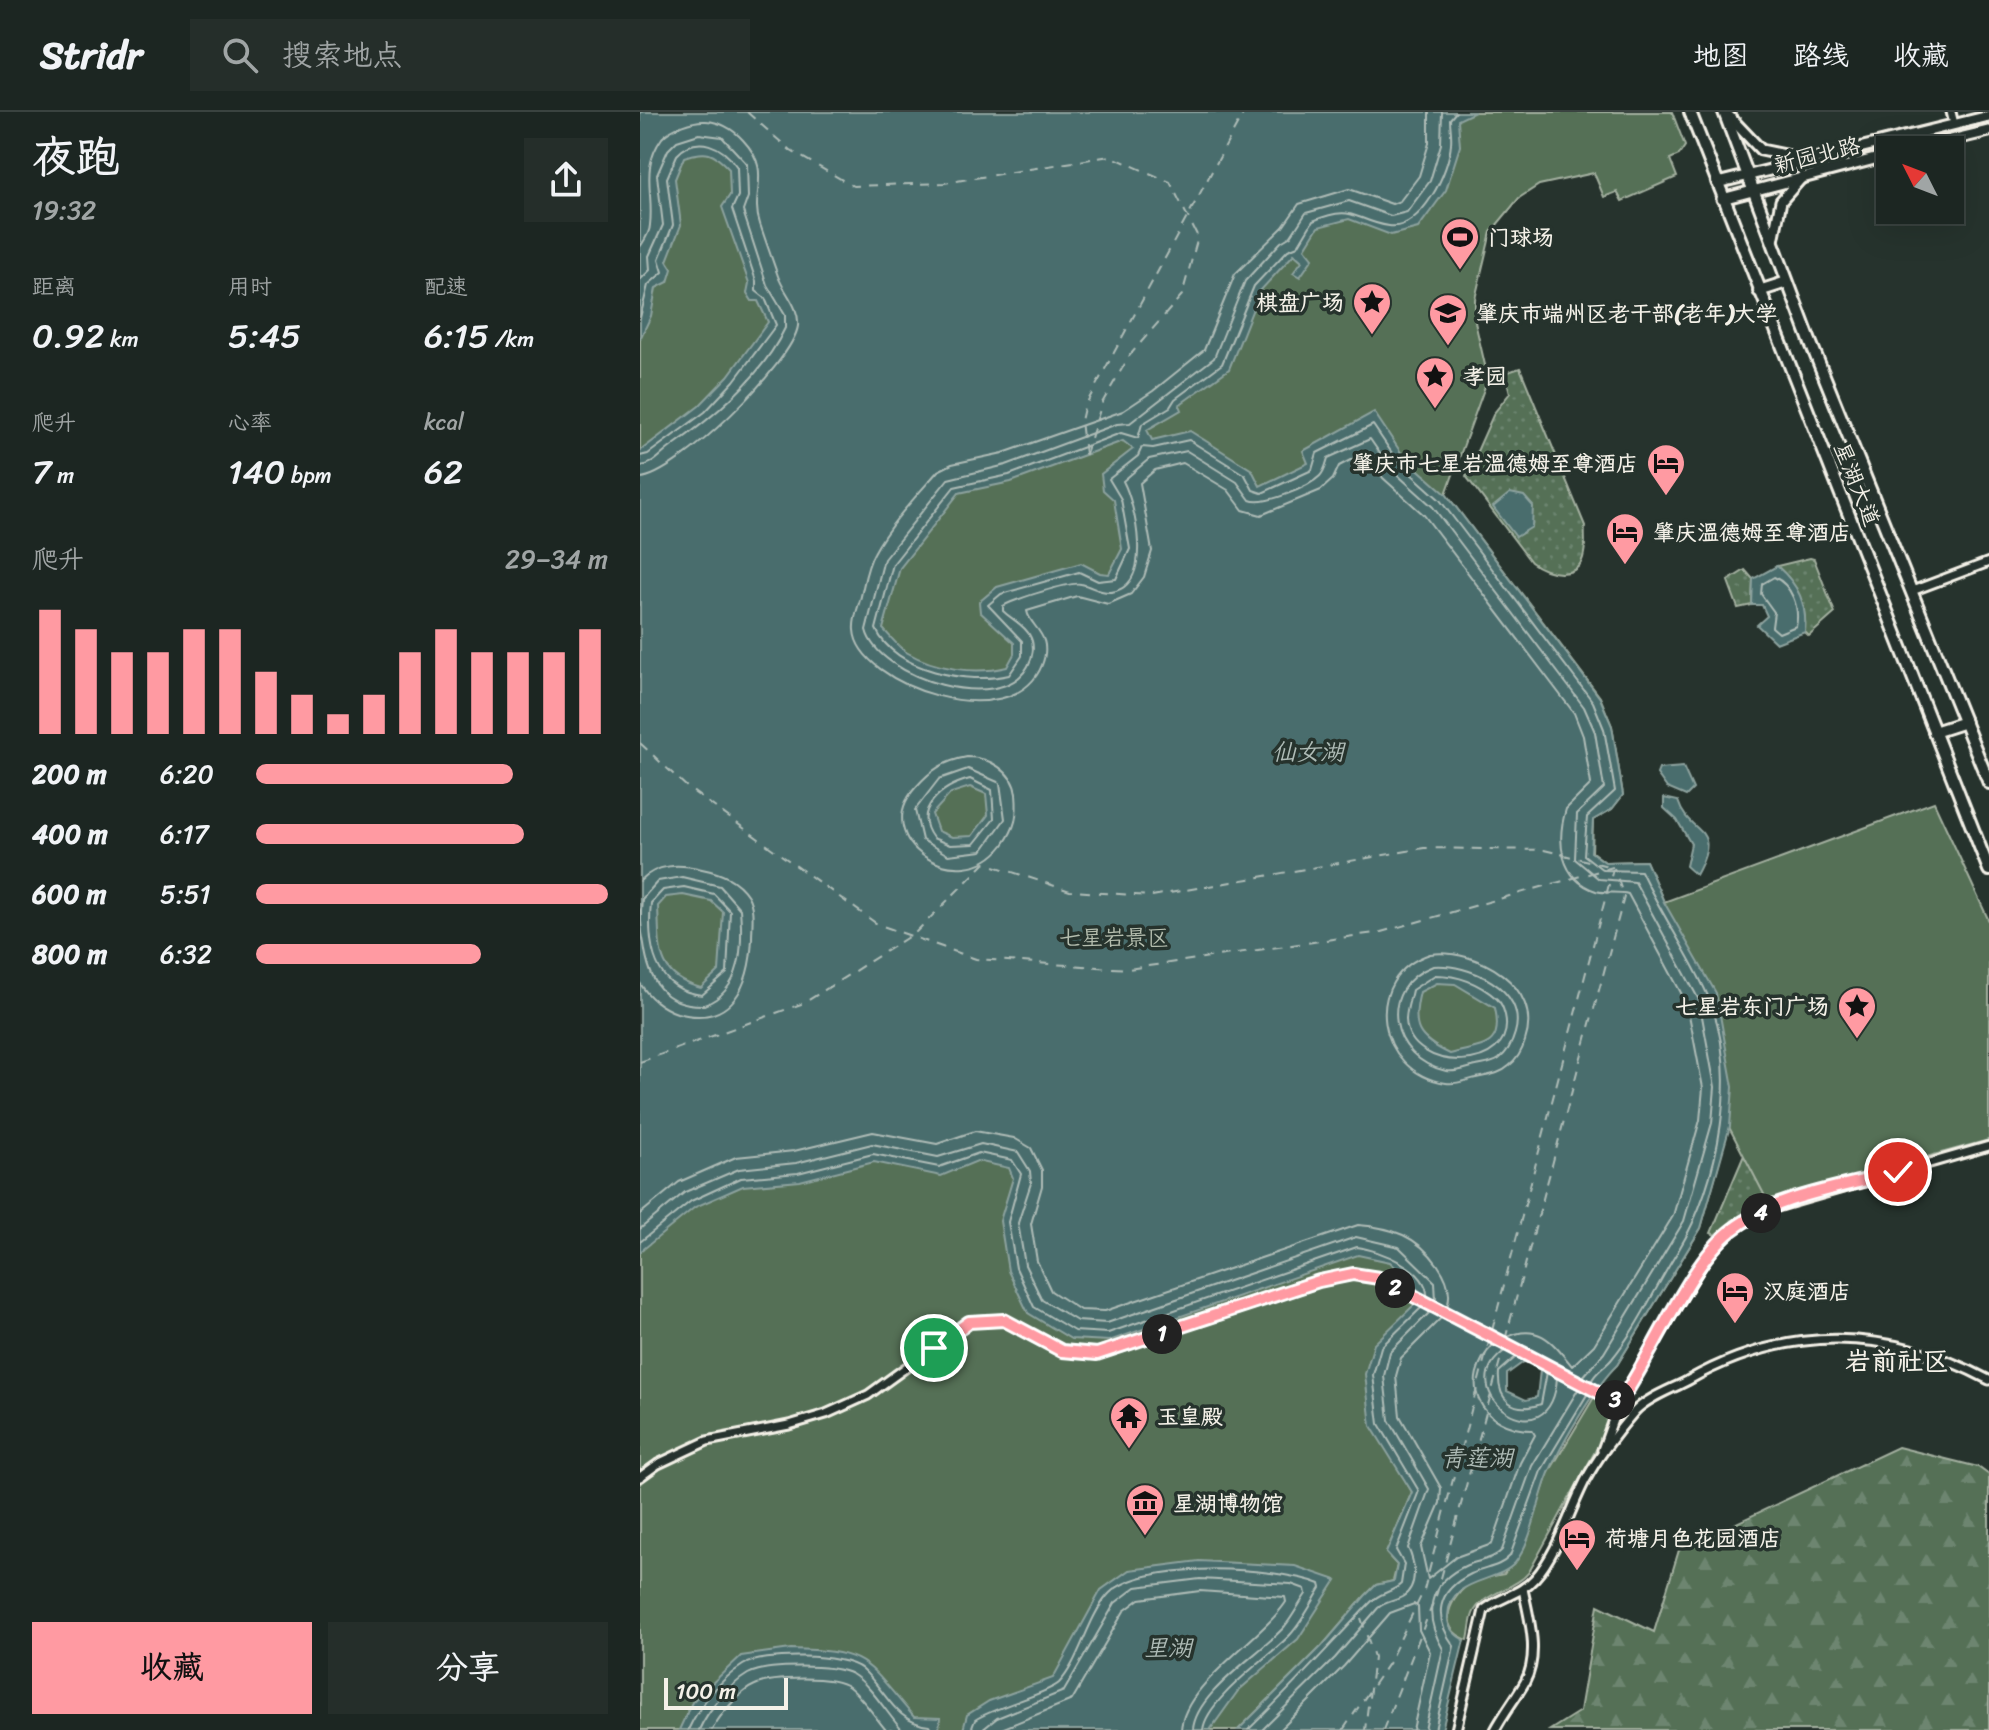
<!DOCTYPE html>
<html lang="zh">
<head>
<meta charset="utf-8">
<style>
  body { margin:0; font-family:Sriracha,"LXGW WenKai TC",sans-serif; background:#252e2a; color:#f1f3f6; height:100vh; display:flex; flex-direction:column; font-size:30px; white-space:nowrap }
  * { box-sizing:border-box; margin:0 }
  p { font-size:26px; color:#a0a5a5 }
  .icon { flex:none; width:44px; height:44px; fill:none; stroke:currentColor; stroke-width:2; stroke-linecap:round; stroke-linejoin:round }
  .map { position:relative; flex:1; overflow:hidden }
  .sheet { display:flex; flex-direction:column; background:#1c2622; width:640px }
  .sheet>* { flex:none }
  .needle { width:52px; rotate:312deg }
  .controls { position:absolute; left:1236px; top:24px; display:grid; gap:16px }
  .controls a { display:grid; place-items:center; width:88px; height:88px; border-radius:0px; background:#1c2622; box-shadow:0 8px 32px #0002,0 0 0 2px #3a4340; font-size:40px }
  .scale { position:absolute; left:24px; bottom:20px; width:124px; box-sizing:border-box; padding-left:8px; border:4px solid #f4f1e8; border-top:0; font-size:22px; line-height:28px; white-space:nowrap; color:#f4f1e8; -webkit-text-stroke:6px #26332d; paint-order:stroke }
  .pin { position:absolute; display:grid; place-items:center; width:68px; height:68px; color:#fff; margin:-34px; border:4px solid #fff; border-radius:50%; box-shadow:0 2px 8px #0007 }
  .km { position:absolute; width:40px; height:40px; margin:-20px; border-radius:50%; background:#222; color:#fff; font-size:22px; line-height:40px; text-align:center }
  .round { display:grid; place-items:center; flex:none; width:84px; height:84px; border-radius:0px; background:#252e2a }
  .overview { display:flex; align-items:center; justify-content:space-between; height:136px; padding:0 32px }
  h1 { font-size:44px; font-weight:600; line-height:60px }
  .stats { display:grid; grid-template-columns:repeat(3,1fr); gap:12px; height:136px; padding:8px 32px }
  .stats div { display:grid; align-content:center }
  .stats b { font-size:34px; font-weight:600 }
  .stats small { font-size:22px; font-weight:400 }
  .stats p { font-size:22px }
  .chart { height:224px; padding:16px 32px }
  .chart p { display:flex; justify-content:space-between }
  .chart svg { width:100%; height:144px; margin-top:8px; stroke:#ff9aa2; stroke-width:6 }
  .primary-button { display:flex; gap:16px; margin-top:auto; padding:16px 32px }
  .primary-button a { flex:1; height:92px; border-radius:0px; background:#ff9aa2; color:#111; font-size:32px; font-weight:600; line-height:92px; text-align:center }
  .primary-button a+a { background:#252e2a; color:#f1f3f6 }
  ul { padding:0 32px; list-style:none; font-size:26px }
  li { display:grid; grid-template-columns:128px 96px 1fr; align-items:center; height:60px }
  li i { height:20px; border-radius:10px; background:#ff9aa2 }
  header { display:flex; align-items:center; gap:48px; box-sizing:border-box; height:112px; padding:0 40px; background:#1c2622; border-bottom:2px solid #3a4340 }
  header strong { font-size:38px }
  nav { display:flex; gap:44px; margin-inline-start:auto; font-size:28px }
  .search { width:560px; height:72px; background:#252e2a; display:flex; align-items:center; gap:20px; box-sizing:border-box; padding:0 28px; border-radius:0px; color:#a0a5a5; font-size:30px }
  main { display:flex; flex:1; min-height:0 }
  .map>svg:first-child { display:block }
  .grass { fill:url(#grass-dots); stroke:#a4b0a0; stroke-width:2 }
  .forest { fill:url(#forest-firs); stroke:#a4b0a0; stroke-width:2 }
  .park { fill:#547057; stroke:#a4b0a0; stroke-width:2 }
  .water { fill:#486d6d; stroke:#8da29e; stroke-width:2; fill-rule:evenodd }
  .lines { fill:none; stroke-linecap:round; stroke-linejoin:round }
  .shore { stroke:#afbcb7; stroke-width:2 }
  .ferry { stroke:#afbcb7; stroke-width:2; stroke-dasharray:10 8; stroke-linecap:butt }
  .street-casing { stroke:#f4f1e8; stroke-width:13 }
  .secondary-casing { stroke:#f4f1e8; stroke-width:15 }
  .primary-casing { stroke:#f4f1e8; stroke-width:16 }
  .street { stroke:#26332d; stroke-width:7 }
  .secondary { stroke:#26332d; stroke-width:9 }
  .primary { stroke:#26332d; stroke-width:10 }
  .route-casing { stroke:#fff; stroke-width:16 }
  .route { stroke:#ff9aa2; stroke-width:10 }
  .labels { text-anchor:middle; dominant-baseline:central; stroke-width:7; stroke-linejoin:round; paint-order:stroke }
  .street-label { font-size:22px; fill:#f4f1e8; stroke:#26332d }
  .poi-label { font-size:22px; font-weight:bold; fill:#f4f1e8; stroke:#26332d; text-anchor:start }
  .park-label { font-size:22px; fill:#b4bdae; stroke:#26332d }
  .water-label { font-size:24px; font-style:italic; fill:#afbcb7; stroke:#26332d }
  .quarter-label { font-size:26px; font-weight:bold; fill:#f4f1e8; stroke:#26332d }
</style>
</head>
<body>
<header>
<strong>Stridr</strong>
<div class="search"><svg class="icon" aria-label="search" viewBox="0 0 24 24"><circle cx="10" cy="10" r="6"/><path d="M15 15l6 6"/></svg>搜索地点</div>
<nav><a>地图</a><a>路线</a><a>收藏</a></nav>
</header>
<main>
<section class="sheet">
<div class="overview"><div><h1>夜跑</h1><p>19:32</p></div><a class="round"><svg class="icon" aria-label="share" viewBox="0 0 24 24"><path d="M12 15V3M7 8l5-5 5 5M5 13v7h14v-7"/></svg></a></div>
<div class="stats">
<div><p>距离</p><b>0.92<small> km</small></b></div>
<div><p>用时</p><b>5:45</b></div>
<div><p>配速</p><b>6:15<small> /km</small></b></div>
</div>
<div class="stats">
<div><p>爬升</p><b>7<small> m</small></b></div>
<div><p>心率</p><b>140<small> bpm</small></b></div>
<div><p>kcal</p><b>62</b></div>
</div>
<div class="chart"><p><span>爬升</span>29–34 m</p>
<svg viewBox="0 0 160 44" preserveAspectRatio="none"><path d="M5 44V6M15 44V12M25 44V19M35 44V19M45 44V12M55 44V12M65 44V25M75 44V32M85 44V38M95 44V32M105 44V19M115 44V12M125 44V19M135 44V19M145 44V19M155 44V12"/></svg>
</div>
<ul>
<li><b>200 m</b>6:20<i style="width:73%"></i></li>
<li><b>400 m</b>6:17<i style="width:76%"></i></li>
<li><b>600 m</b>5:51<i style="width:100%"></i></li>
<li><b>800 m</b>6:32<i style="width:64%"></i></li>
</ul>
<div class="primary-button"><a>收藏</a><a>分享</a></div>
</section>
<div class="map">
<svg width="1349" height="1618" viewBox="0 0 1349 1618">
  <defs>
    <pattern id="grass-dots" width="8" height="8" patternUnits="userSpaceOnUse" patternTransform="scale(2)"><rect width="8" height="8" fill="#547057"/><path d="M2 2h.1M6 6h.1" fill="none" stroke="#6d856f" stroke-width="1.8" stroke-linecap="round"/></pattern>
    <pattern id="forest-firs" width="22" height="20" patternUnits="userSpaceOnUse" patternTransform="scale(2)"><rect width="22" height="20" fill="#547057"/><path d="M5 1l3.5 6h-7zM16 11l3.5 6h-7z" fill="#6d856f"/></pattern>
  </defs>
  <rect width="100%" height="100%" fill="#26332d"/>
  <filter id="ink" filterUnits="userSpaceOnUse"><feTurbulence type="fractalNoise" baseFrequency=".0125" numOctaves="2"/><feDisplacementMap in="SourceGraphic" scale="16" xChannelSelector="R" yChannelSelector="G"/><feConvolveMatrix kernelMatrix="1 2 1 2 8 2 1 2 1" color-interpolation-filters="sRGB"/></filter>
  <g filter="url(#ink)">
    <!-- grass -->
    <g class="grass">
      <path d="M880,256L945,414C944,423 946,433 944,441C940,469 907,463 891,450L826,364L854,301L870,281L865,261Z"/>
      <path d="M1170,446L1174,447L1195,501L1169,524L1165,520C1167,494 1157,472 1137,454Z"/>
      <polygon points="1105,458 1113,467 1112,493 1098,496 1088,469"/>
      <path d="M1107,1036L1207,1065C1159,1079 1112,1087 1075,1123L1071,1121Z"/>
    </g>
    <!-- forest -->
    <polygon class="forest" points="1258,1335 1338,1355 1349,1363 1349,1618 910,1618 940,1599 958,1493 1014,1520 1039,1438"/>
    <!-- park -->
    <path class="park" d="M0,0H1032L1045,34L1039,43L1030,47L1037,65L982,89L977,80L964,85L954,61L899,73L879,86L851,120L835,187V210L848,266L806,382L960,585L972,614L983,683L972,697L953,708L952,740L965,750L1006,749L1024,790L1294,690L1349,809V1028L1127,1088L1089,1015L1061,1116L977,1253L960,1270L957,1282L972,1296L970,1312L889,1460C875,1478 841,1481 833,1502C830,1510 830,1520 828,1528C794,1517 810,1483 833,1470C843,1465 854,1464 864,1462L885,1431L908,1362L956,1282L775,1192L761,1361L772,1380L746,1441L757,1453L753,1469L736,1473L725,1484L682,1534L598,1618H0Z"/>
    <!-- water -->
    <g class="water">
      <path d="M0,0H835L818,8L820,34L806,78L778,116L751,123L709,107L678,115L665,136L673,146L660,165L653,161L662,149L654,142L620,179L589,257L539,293L541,298L507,318L512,328L550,319L612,358L620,374L668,351L663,339L734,300L764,345L806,382L960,586L972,614L983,683L972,697L953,708L951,740L965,750L1006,749L1024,790L1076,881L1093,975L1090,1014L1061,1116L977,1253C956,1273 918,1337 907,1366C897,1392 892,1430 875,1451C857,1472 809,1465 808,1504C807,1515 815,1523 824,1528L802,1618H598L682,1534L725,1484L736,1473L754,1469L757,1453L746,1441L772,1380L731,1314L725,1262L734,1232L775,1192L780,1180L750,1150L718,1143L469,1229L431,1227L388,1201L368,1159L360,1109L373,1066L369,1056L337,1049L301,1064L234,1050L160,1069L103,1074L55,1095L0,1140V339L59,294L88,264L128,210L118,189H112L107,181L109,171L82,95L90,83L89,57C73,40 67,38 44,45L35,67L41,113L27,149L32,157L28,170L16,176L11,204L0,227ZM483,329L493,337L461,362L463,378L474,388L482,437L469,462L460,461L441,451L357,475L339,490L340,500L374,531V542L367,555C335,563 295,557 266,540C258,535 250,524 243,517L260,456L319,381L371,370ZM330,675L346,682L348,703L332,724L312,725L298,719L292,702L311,681ZM43,783L71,789L83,800L79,859L61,876C15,864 20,836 18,794L26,785ZM797,871L815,872L855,896C864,937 842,933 810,942C777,926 771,916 780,880ZM885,1249L900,1258L897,1285L886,1288L867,1279V1262Z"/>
      <polygon points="870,381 884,384 893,394 892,415 876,425 853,395"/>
      <path d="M1137,454C1159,473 1167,492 1165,520L1136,531L1117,513L1127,504L1122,493H1112L1113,467Z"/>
      <polygon points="1043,655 1053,677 1046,684 1027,676 1017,662 1019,657"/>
      <path d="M1024,686L1038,689C1049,725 1084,712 1056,763L1046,754L1051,732L1037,708L1024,696Z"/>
      <polygon points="559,1449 655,1454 696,1468 658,1527 598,1579 570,1618 323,1618 327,1603 349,1589 413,1566 461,1478 489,1458"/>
      <path d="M151,1537C230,1539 225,1549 274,1605L300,1606L299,1618H39L52,1590L101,1544Z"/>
    </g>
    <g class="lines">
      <!-- shore -->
      <g class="shore">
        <path d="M789,0V31L779,64L760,89L752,92L709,77L659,92L643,115L595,162L564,238L513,279L483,299L363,341L312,352L298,359C276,384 249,413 234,441C226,455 224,473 220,488C217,498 213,508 214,518C217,573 373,627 402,553C414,522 390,516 387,499L437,484L468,492L491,482L504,465L512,439L500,371L515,358L543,351L588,378L603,398L621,403L681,378L693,367L699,354L724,341L743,366L784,403L934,601L943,624L951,672L926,697C916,729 920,767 956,779C966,782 978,779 988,782L1047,892L1063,976L1060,1008L1033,1104L954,1233L932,1254C914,1232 899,1209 865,1226"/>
        <path d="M802,0L801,32L790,69L767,100L751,104L709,89L666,101L651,124L641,130L605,169L574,246L490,311L477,312L366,353L308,367L244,447L226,518C238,566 362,604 388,554C393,545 395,533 390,524C385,513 371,507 363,499V494C373,488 431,469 441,472C452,474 458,481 471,480C515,474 495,392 483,369L509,347L547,339L597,370L610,388C624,394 669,375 680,364C685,359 686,352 688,346L730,327L750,356L793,395L944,595L955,620L964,676L937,702L935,747L959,767L995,770L1059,888L1075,975L1072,1011L1044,1109L964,1241L942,1266"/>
        <path d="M816,0L810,7C810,15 812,23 811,31C810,58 781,119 749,114C714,109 714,91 673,109L658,134L648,138L614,174L582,252L535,287L530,295L502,312L498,326L481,321L369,363L314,375L253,452L236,517C254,559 330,573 369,563L382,544V529L348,493L361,482L439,460L458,469L476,467L490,437L481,387L469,367L498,344L502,335L513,336L549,328L605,363L613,378L622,381L672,358L677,341L733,313L758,350L800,388L953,590L964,617L975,679L947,705L944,743L963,758L1001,759C1021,802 1048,840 1067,882C1101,958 1079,1071 1038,1139C1016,1174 997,1217 971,1248C964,1256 955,1260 951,1270"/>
        <path d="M0,135C4,129 10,121 10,113C14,80 0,57 22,26C31,16 53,8 66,9C82,10 93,17 103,28C134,61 109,80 120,112C126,130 132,147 138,164C144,181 160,195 158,214C153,250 36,365 0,366"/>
        <path d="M0,168L10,158L9,144L23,113L17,63L28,38L37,29L59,22L82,25L107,52L108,85L103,99L127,173L145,203V216C122,265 74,305 31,335C20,343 14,353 0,354"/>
        <path d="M0,206L8,173L23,160L19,147L33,113L27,66L37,43C57,21 83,34 97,55L98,84L92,97L116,169V179L125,186L136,213L94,269L65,300L8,342L0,344"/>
        <path d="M1134,465C1152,473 1160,496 1156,514L1139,521L1132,515L1134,500L1121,482L1122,472Z"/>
        <path d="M327,645C349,645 373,659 376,682C378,704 376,715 363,733C320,789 227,728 276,675C291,658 304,649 327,645Z"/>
        <polygon points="328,657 360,671 365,707 342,739 308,743 282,728 275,698 299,667"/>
        <path d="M330,667L352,678L354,707L334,732L310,733L293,726C271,697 303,674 330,667Z"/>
        <path d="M42,765L80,774L100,797C103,832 103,879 64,893C22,894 9,868 4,832C1,818 0,802 2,787L18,769Z"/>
        <path d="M0,769C17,751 40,752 62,757C81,761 97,767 108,784C115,797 112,812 112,826C110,873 93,916 37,901C22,896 8,885 0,871"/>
        <path d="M44,775L74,782L90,799L87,861L62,883C14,878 7,833 11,791L23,778Z"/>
        <path d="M790,842C837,836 904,874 885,929C882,939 878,947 869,954C859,963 848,963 836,966C826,968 816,973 806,971C736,961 720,865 790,842Z"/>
        <path d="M793,854C828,851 888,877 875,921C872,932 868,940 859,947C852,952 844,952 836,954C827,956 816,961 806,959C750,947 735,876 793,854Z"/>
        <path d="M795,863C819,863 839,871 857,887C862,892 863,896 865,903C878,961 769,963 766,908C766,898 770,888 772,878Z"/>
        <path d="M0,1102L39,1070L96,1045L154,1039L233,1020L297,1032L335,1019L374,1026L391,1036L402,1058V1074L391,1112L397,1149L411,1179L440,1198L465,1199L718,1113C732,1114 750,1117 763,1123C787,1134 817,1168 807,1195"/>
        <polyline points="0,1117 45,1080 99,1057 156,1051 232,1032 298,1045 341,1032 378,1040 390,1059 391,1071 378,1111 385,1153 402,1188 437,1209 467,1211 716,1125 759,1135 795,1170 796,1189"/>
        <path d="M0,1130L51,1089L101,1066L158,1061L233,1042L299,1055L339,1041L372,1048L381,1062L368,1110L376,1156L394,1195L434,1219L468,1221L717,1135C739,1138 789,1157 787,1185"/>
        <path d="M802,1205L761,1246L756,1264L760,1304L801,1376L800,1391L781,1435L788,1467L816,1445L852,1432L880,1351L895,1323L892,1318C841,1318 816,1270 854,1232"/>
        <path d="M866,1238C805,1280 912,1353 917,1265"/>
        <path d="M877,1244L859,1260C857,1288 873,1302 901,1292L907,1260"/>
        <path d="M48,1618C59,1594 79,1568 103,1553C122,1541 204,1541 222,1557C245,1577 255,1611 289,1614L291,1618"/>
        <path d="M59,1618C68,1598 88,1574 108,1562C126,1552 193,1552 212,1562C231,1573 247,1602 262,1618"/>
        <path d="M72,1618C79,1604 100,1579 115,1573C133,1565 194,1563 209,1575C223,1586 234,1604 246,1618"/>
        <path d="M331,1618L335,1608C354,1595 407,1582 419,1571C439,1550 447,1508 467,1484C498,1446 637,1455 680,1472L681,1476C671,1492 662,1510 650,1523C629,1545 566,1588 563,1618"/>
        <path d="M342,1618L357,1606L424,1579L475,1491L496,1475L560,1467L651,1472L665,1477L666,1482C659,1492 653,1504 645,1514C622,1541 555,1581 553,1618"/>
        <path d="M359,1618L432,1588L484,1499L500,1487L560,1479L645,1485L646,1490C622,1527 543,1573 541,1618"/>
        <path d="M608,1618C651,1577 689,1534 730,1491C739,1480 752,1481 761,1472L764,1452L756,1438L779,1379L739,1312L733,1263L741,1235L782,1195"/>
        <path d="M622,1618L695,1546L738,1496C746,1489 753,1490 762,1485C779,1475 775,1450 768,1436L789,1377L749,1308L744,1264L750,1240L791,1199"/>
        <polyline points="640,1618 704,1554 750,1501 774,1492 778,1495 779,1518 790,1540 773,1618"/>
        <path d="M785,1618L803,1537C783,1503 787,1471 827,1453C839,1448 853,1448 862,1438L892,1354L939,1276"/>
        <path d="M795,1618L814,1534C793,1505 796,1479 831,1462C846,1455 859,1456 870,1444L901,1359L948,1281"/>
      </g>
      <!-- ferry -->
      <g class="ferry">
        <polyline points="107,0 151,39 213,74 304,71 470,44 530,70 558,125 542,183 490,243 462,291 445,345"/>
        <polyline points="445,342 441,309 444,296 604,0"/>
        <polyline points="0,631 48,676 237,812 336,847 488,857 741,820 973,755"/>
        <polyline points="0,950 164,891 276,820 345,751 430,779 512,784 784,736 904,738 972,755"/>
        <polyline points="865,1228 984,785 974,756"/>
        <polyline points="721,1506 734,1545 725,1618"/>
        <polyline points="703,1618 749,1550 784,1478 973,757"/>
        <polyline points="743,1618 797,1481 864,1234"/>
      </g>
      <!-- street casing -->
      <g class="street-casing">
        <g id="street">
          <polyline points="1311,0 1314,12"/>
          <polyline points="1272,479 1349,450"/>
          <polyline points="962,1338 979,1291 1066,1146 1092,1117 1130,1097 1349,1034"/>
          <polyline points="0,1365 18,1352 67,1329 149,1313 186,1302 228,1283 329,1210 364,1208 422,1239 457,1242 679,1169 713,1162 739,1166 979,1291"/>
          <path d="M816,1618L844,1498C859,1485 880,1483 895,1466C918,1440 929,1400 945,1369C958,1345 977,1320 995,1299C1007,1286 1032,1277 1047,1269C1147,1212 1249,1215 1349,1268"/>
          <path d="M855,1618C864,1601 876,1586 885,1570C900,1542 889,1506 883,1477"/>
        </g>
      </g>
      <!-- secondary casing -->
      <g class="secondary-casing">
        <g id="secondary">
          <polyline points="1085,0 1121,38 1160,46"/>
          <polyline points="1270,38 1349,19"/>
          <polyline points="1077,71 1349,4"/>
          <polyline points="1082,87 1250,43"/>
          <polyline points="1133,129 1141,89 1162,65"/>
        </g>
      </g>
      <!-- primary casing -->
      <g class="primary-casing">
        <g id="primary">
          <polyline points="1050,0 1349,758"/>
          <polyline points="1084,0 1170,229 1349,671"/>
          <polyline points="1119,179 1147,170"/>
          <polyline points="1294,620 1325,610"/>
        </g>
      </g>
      <!-- street -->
      <use href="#street" class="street"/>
      <!-- secondary -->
      <use href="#secondary" class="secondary"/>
      <!-- primary -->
      <use href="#primary" class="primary"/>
    </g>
  </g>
  <g class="lines" filter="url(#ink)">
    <!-- route casing -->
    <g class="route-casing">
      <path id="route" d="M294,1236L329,1210L364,1208L422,1239L457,1242L679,1169L713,1162L739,1166L979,1291C1012,1245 1049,1151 1092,1118C1136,1083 1205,1075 1258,1060"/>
    </g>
    <!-- route -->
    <use href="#route" class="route"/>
  </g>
  <!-- icons -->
  <defs>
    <g id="stadium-pin" transform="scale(2)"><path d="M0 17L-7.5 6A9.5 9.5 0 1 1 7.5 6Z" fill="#ff9aa2" stroke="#26332d"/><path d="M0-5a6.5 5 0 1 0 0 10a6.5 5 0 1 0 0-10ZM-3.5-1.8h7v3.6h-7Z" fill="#111"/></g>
    <g id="sight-pin" transform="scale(2)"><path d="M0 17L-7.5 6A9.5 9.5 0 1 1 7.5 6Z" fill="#ff9aa2" stroke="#26332d"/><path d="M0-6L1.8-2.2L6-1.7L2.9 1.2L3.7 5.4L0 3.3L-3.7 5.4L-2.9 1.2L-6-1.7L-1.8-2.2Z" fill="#111"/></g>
    <g id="university-pin" transform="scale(2)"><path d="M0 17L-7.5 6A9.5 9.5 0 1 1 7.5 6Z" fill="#ff9aa2" stroke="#26332d"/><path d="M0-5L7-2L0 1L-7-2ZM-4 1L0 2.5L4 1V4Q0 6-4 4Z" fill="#111"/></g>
    <g id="hotel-pin" transform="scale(2)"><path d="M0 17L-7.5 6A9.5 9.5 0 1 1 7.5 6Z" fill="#ff9aa2" stroke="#26332d"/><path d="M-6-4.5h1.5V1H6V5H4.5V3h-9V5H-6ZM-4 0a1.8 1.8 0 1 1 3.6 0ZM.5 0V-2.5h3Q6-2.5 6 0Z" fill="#111"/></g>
    <g id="temple-pin" transform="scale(2)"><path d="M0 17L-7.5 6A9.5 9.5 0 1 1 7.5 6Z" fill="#ff9aa2" stroke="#26332d"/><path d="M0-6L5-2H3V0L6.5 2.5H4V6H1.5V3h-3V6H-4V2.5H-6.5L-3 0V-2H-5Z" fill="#111"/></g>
    <g id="museum-pin" transform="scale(2)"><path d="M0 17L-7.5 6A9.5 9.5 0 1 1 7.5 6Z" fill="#ff9aa2" stroke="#26332d"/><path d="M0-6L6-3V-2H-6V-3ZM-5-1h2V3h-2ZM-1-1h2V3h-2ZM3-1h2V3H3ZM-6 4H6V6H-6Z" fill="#111"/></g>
  </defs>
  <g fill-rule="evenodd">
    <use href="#stadium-pin" x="820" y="125"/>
    <use href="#sight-pin" x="732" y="190"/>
    <use href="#university-pin" x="808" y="201"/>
    <use href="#sight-pin" x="795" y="264"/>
    <use href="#hotel-pin" x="1026" y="351"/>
    <use href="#hotel-pin" x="985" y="420"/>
    <use href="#sight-pin" x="1217" y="894"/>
    <use href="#hotel-pin" x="1095" y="1179"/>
    <use href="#temple-pin" x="489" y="1304"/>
    <use href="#museum-pin" x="505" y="1391"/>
    <use href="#hotel-pin" x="937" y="1426"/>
  </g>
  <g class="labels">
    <!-- street labels -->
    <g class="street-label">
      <text transform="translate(1177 43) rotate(-14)">新园北路</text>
      <text transform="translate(1217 372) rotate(68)">星湖大道</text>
    </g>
    <!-- poi labels -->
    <g class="poi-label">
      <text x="848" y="125">门球场</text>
      <text x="704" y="190" text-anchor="end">棋盘广场</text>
      <text x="836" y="201">肇庆市端州区老干部(老年)大学</text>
      <text x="823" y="264">孝园</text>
      <text x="998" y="351" text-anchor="end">肇庆市七星岩温德姆至尊酒店</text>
      <text x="1013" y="420">肇庆温德姆至尊酒店</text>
      <text x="1189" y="894" text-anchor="end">七星岩东门广场</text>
      <text x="1123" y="1179">汉庭酒店</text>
      <text x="517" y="1304">玉皇殿</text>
      <text x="533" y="1391">星湖博物馆</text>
      <text x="965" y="1426">荷塘月色花园酒店</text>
    </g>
    <!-- park labels -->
    <g class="park-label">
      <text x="474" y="825">七星岩景区</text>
    </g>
    <!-- water labels -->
    <g class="water-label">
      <text x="668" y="640">仙女湖</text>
      <text x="837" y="1346">青莲湖</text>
      <text x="528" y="1536">里湖</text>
    </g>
    <!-- quarter labels -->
    <g class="quarter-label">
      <text x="1257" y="1249">岩前社区</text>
    </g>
  </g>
</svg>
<div class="controls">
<a><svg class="needle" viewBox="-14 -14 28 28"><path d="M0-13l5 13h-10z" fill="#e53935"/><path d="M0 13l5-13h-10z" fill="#a0a5a5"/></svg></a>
</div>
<div class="scale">100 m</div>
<div class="pin" style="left:294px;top:1236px;background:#1e9e55"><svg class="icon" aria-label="arrive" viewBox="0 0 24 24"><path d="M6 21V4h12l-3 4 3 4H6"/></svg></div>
<div class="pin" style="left:1258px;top:1060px;background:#d93025"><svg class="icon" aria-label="check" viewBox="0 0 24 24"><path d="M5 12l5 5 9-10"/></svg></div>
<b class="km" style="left:522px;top:1222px">1</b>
<b class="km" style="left:755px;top:1176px">2</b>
<b class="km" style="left:975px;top:1288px">3</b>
<b class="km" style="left:1121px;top:1101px">4</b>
</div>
</main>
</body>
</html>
